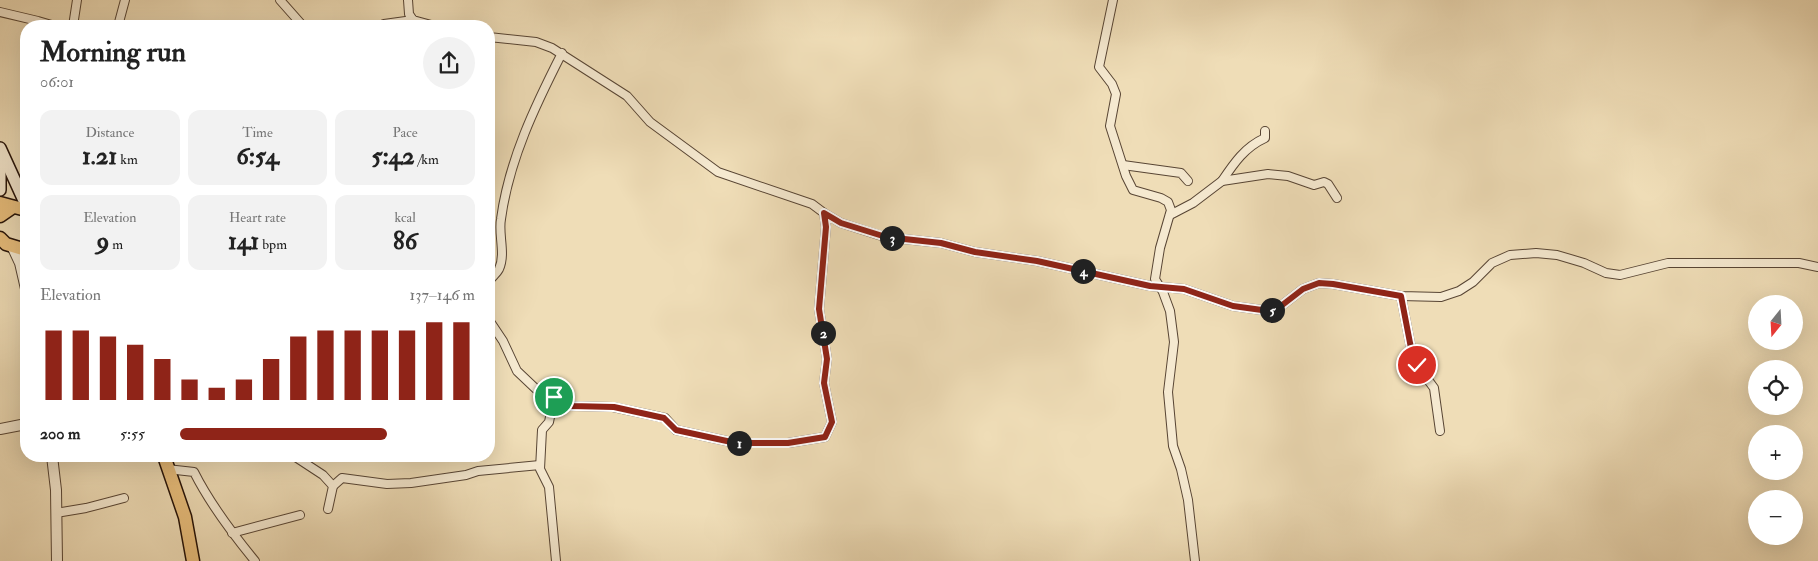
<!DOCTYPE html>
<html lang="en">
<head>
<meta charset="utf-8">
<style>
  body { margin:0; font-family:"IM FELL Double Pica",serif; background:#f2f2f2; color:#222; height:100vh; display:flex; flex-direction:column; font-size:19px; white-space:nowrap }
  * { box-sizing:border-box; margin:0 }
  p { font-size:16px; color:#767676 }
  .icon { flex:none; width:28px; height:28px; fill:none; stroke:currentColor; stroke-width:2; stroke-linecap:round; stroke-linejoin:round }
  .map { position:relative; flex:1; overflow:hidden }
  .drawer { position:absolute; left:20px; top:20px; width:475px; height:442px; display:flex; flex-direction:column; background:#fff; border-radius:20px; box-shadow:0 5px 20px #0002 }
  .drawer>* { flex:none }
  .needle { width:32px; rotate:198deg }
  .controls { position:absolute; left:1748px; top:295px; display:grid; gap:10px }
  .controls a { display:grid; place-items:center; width:55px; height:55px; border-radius:50%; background:#fff; box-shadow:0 5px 20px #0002; font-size:25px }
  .pin { position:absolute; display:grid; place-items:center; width:42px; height:42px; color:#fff; margin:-21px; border:2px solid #fff; border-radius:50%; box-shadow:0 1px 5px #0007 }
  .km { position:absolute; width:25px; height:25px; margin:-12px; border-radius:50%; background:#222; color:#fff; font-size:14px; line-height:25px; text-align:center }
  .round { display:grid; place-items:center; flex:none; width:52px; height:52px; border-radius:26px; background:#f2f2f2 }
  .headline { display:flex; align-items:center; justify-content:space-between; height:85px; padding:0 20px }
  h1 { font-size:28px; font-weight:700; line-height:38px }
  .figures { display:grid; grid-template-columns:repeat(3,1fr); gap:8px; height:85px; padding:5px 20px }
  .figures div { display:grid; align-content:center; border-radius:12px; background:#f2f2f2; text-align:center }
  .figures b { font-size:25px; font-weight:700 }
  .figures small { font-size:14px; font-weight:400 }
  .figures p { font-size:14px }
  .chart { height:140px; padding:10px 20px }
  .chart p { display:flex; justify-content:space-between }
  .chart svg { width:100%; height:90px; margin-top:5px; stroke:#8f2418; stroke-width:6 }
  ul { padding:0 20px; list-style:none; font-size:16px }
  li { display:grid; grid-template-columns:80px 60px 1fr; align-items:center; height:38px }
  li i { height:12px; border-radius:6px; background:#8f2418 }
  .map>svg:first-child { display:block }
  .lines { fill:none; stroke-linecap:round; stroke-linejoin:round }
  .minor-casing { stroke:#584534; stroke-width:10 }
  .tertiary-casing { stroke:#584534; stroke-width:12 }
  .secondary-casing { stroke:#251208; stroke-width:14 }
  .trunk-casing { stroke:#251208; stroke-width:15 }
  .minor { stroke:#f5e9d0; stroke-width:8 }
  .tertiary { stroke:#f5e9d0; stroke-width:10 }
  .secondary { stroke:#f5e9d0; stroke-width:11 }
  .trunk { stroke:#e8be7c; stroke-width:12 }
  .route-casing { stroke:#fff; stroke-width:10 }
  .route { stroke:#8f2418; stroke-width:6 }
</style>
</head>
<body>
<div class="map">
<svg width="1818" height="561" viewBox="0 0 1818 561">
  <rect width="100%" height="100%" fill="#efddb7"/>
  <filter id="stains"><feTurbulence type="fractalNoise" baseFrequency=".004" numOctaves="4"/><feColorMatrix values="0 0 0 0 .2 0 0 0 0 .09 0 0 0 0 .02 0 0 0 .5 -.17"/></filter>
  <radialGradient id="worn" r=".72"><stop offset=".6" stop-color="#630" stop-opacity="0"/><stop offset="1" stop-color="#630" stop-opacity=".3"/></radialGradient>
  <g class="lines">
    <!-- minor casing -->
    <g class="minor-casing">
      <g id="minor">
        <polyline points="280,0 303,26"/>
        <polyline points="408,0 409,14 413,20 435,26"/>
        <polyline points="1113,0 1099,67 1112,84 1116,94 1110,126 1126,176 1133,190 1161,198 1168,202 1171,210 1160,248 1155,279 1163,292 1170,311 1174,342 1168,392 1173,446 1181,469 1188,500 1195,561"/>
        <polyline points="0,12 38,21 55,26"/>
        <polyline points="73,26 77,0"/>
        <polyline points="118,26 125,0"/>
        <polyline points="383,26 384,24 413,20"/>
        <polyline points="489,37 536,42 552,48 627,96 650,122 718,172 812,204 824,213 841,223 885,237 941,243 975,252 1037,261 1150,286 1184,289 1233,306 1269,311 1281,306 1303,289 1319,283 1333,284 1401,296 1441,297 1459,291 1473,282 1492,263 1510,255 1536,253 1557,255 1584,263 1606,273 1620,275 1668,263 1799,263 1818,267"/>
        <polyline points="1123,165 1181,173 1188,181"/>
        <path d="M1222,181C1234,163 1245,147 1265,138V131"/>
        <polyline points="1170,215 1193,203 1222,181 1268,174 1288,176 1314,185 1324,182 1328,184 1337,198"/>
        <path d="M489,281C492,277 497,273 499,269C506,254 498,234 501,219C509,160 535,106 562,53"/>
        <polyline points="1401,296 1411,348 1417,365 1434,388 1440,431"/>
        <polyline points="489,320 503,341 517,371 536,389 571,406 613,407 665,418 676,430 736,443 788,443 825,437 832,422 824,383 827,359 819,309 826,227 824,213"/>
        <polyline points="554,397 549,422 542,430 540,469 549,487 556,561"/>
        <polyline points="294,456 323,475 333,486 328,509"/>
        <path d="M167,469L194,472C210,504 232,533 255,561"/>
        <polyline points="333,486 342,478 387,484 411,483 466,475 478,471 540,465"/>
        <polyline points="56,513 86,508 124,498"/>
        <polyline points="232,533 300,515"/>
      </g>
    </g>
    <!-- tertiary casing -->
    <g class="tertiary-casing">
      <g id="tertiary">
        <polyline points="12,246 20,263 26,289"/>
        <polyline points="0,429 26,424"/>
        <polyline points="52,456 56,490 57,561"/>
      </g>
    </g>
    <!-- secondary casing -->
    <g class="secondary-casing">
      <g id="secondary">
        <polyline points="0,148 26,205"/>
        <polyline points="0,165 0,190"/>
      </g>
    </g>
    <!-- trunk casing -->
    <g class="trunk-casing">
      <g id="trunk">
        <polyline points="0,203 26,210"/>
        <polyline points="0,216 13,207"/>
        <polyline points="0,238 6,244 26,250"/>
        <polyline points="164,456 185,517 193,561"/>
      </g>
    </g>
    <!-- minor -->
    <use href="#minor" class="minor"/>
    <!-- tertiary -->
    <use href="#tertiary" class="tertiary"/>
    <!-- secondary -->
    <use href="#secondary" class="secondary"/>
    <!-- trunk -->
    <use href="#trunk" class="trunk"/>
  </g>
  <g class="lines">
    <!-- route casing -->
    <g class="route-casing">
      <polyline id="route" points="554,397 571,406 614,407 664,418 676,430 736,443 788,443 825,437 832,422 824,383 827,359 819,309 826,227 824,213 841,223 886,237 941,243 975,252 1037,261 1150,286 1184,289 1233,306 1269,311 1281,306 1303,289 1319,283 1333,284 1401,296 1411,348 1417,365"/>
    </g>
    <!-- route -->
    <use href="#route" class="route"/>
  </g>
  <rect width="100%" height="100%" filter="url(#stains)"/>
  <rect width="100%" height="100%" fill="url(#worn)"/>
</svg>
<div class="controls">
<a><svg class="needle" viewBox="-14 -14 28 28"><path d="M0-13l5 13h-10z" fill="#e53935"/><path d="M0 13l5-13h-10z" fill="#767676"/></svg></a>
<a><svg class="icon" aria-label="locate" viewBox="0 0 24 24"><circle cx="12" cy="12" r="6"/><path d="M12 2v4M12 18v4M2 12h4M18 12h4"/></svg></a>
<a>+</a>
<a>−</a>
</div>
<div class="pin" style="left:554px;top:397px;background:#1e9e55"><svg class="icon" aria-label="arrive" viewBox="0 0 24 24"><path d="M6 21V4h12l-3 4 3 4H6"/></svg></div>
<div class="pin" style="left:1417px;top:365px;background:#d93025"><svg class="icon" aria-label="check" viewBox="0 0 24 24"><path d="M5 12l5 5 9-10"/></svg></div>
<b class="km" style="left:739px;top:443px">1</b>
<b class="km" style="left:823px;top:333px">2</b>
<b class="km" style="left:892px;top:238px">3</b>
<b class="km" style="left:1083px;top:271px">4</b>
<b class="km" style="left:1272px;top:310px">5</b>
<section class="drawer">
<div class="headline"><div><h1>Morning run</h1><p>06:01</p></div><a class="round"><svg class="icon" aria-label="share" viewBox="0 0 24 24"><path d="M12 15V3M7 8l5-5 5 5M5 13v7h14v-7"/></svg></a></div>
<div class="figures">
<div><p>Distance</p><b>1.21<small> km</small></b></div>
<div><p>Time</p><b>6:54</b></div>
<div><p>Pace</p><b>5:42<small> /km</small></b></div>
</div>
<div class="figures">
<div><p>Elevation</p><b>9<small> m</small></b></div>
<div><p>Heart rate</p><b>141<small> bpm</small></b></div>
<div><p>kcal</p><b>86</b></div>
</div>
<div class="chart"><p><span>Elevation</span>137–146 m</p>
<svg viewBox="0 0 160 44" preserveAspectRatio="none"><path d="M5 44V10M15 44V10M25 44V13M35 44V17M45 44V24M55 44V34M65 44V38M75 44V34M85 44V24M95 44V13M105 44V10M115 44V10M125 44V10M135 44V10M145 44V6M155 44V6"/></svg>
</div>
<ul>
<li><b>200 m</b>5:55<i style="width:70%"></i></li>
</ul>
</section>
</div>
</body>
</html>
